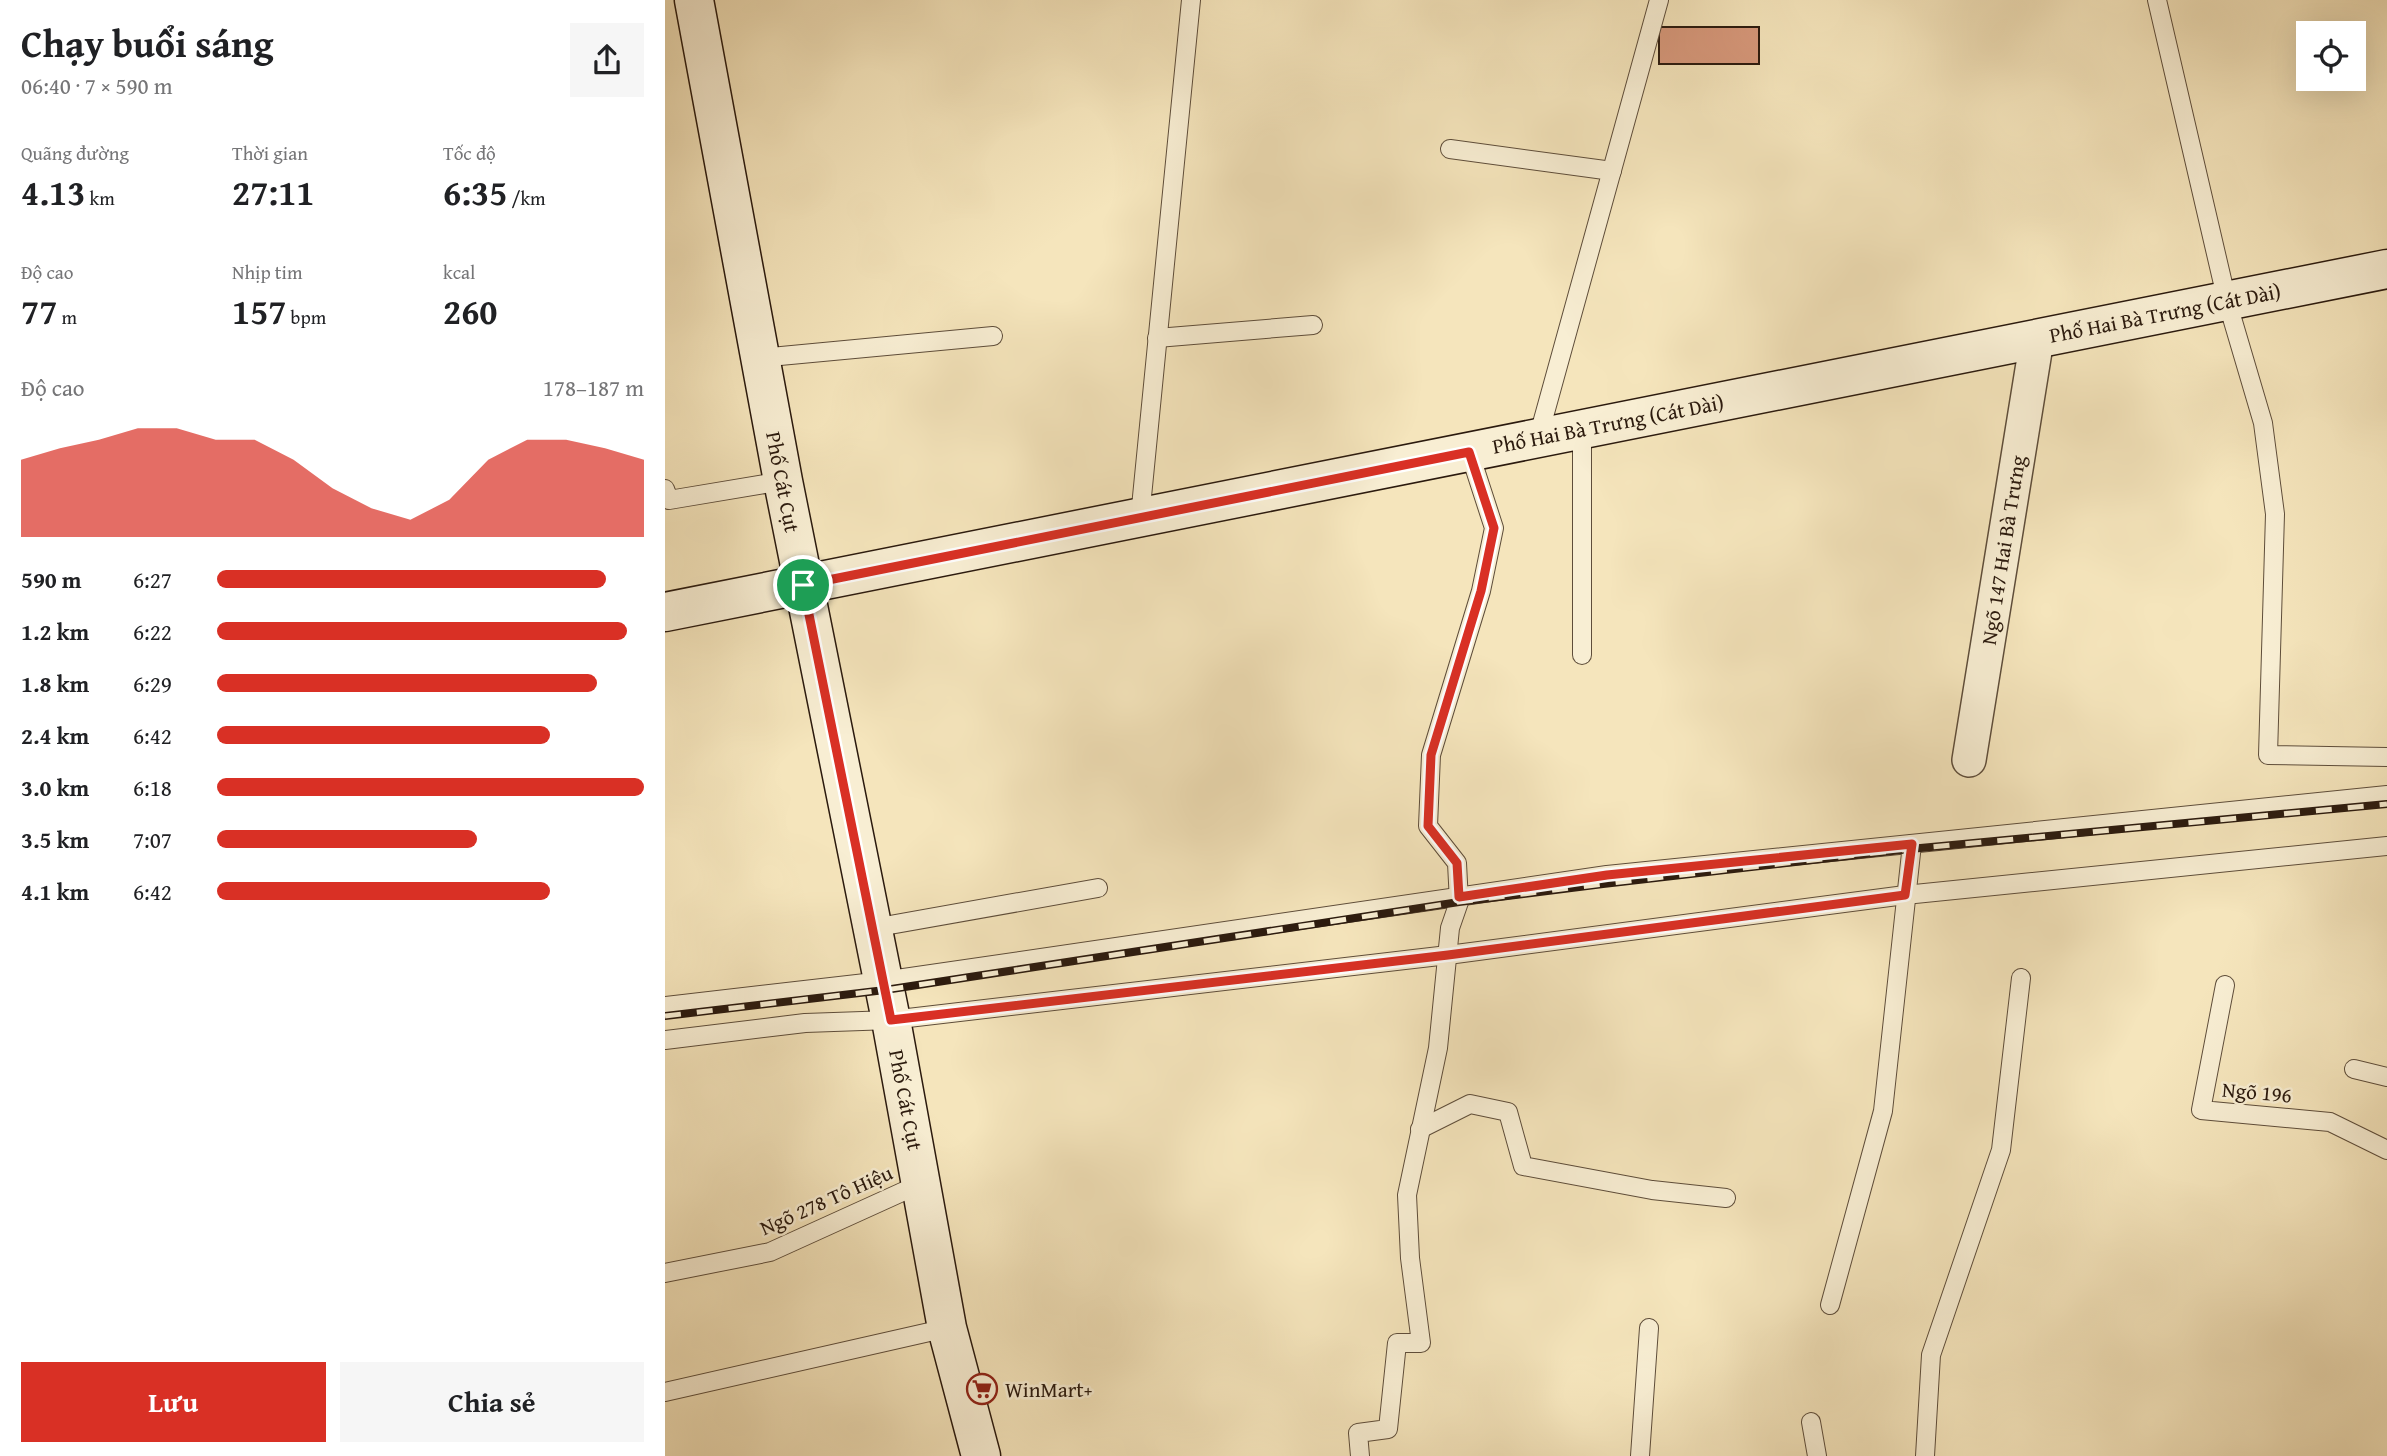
<!DOCTYPE html>
<html lang="vi">
<head>
<meta charset="utf-8">
<style>
  body { margin:0; font-family:"Gentium Book Plus",serif; background:#f6f6f6; color:#202124; height:100vh; display:flex; flex-direction:column; font-size:26px; white-space:nowrap }
  * { box-sizing:border-box; margin:0 }
  p { font-size:23px; color:#757577 }
  .icon { flex:none; width:38px; height:38px; fill:none; stroke:currentColor; stroke-width:2; stroke-linecap:round; stroke-linejoin:round }
  .map { position:relative; flex:1; overflow:hidden }
  .sheet { display:flex; flex-direction:column; background:#fff; width:665px }
  .sheet>* { flex:none }
  .tools { position:absolute; left:1631px; top:21px; display:grid; gap:14px }
  .tools a { display:grid; place-items:center; width:70px; height:70px; border-radius:0px; background:#fff; box-shadow:0 7px 28px #0002; font-size:35px }
  .pin { position:absolute; display:grid; place-items:center; width:60px; height:60px; color:#fff; margin:-30px; border:4px solid #fff; border-radius:50%; box-shadow:0 2px 7px #0007 }
  .round { display:grid; place-items:center; flex:none; width:74px; height:74px; border-radius:0px; background:#f6f6f6 }
  .overview { display:flex; align-items:center; justify-content:space-between; height:119px; padding:0 21px }
  h1 { font-size:38px; font-weight:700; line-height:52px }
  .metrics { display:grid; grid-template-columns:repeat(3,1fr); gap:10px; height:119px; padding:7px 21px }
  .metrics div { display:grid; align-content:center }
  .metrics b { font-size:35px; font-weight:700 }
  .metrics small { font-size:19px; font-weight:400 }
  .metrics p { font-size:19px }
  .chart { height:196px; padding:14px 21px }
  .chart p { display:flex; justify-content:space-between }
  .chart svg { width:100%; height:126px; margin-top:7px; fill:#d93025; opacity:.7 }
  .action { display:flex; gap:14px; margin-top:auto; padding:14px 21px }
  .action a { flex:1; height:80px; border-radius:0px; background:#d93025; color:#fff; font-size:28px; font-weight:700; line-height:80px; text-align:center }
  .action a+a { background:#f6f6f6; color:#202124 }
  ul { padding:0 21px; list-style:none; font-size:23px }
  li { display:grid; grid-template-columns:112px 84px 1fr; align-items:center; height:52px }
  li i { height:18px; border-radius:9px; background:#d93025 }
  main { display:flex; flex:1; min-height:0 }
  .map>svg:first-child { display:block }
  .building { fill:#d7987b; stroke:#2b1a0e; stroke-width:2 }
  .lines { fill:none; stroke-linecap:round; stroke-linejoin:round }
  .lane-casing { stroke:#5e4d3a; stroke-width:20 }
  .street-casing { stroke:#5e4d3a; stroke-width:36 }
  .secondary-casing { stroke:#2b1a0e; stroke-width:41 }
  .lane { stroke:#f8eed3; stroke-width:18 }
  .street { stroke:#f8eed3; stroke-width:33 }
  .secondary { stroke:#f8eed3; stroke-width:38 }
  .rail-casing { stroke:#2b1a0e; stroke-width:8 }
  .rail { stroke:#f8eed3; stroke-width:5; stroke-dasharray:16; stroke-linecap:butt }
  .route-casing { stroke:#fff; stroke-width:14 }
  .route { stroke:#d93025; stroke-width:9 }
  .labels { text-anchor:middle; dominant-baseline:central; stroke-width:5; stroke-linejoin:round; paint-order:stroke }
  .street-label { font-size:21px; fill:#2b1a0e; stroke:#f8eed3 }
  .poi-label { font-size:21px; fill:#2b1a0e; stroke:#f8eed3; text-anchor:start }
</style>
</head>
<body>
<main>
<section class="sheet">
<div class="overview"><div><h1>Chạy buổi sáng</h1><p>06:40 · 7 × 590 m</p></div><a class="round"><svg class="icon" aria-label="share" viewBox="0 0 24 24"><path d="M12 15V3M7 8l5-5 5 5M5 13v7h14v-7"/></svg></a></div>
<div class="metrics">
<div><p>Quãng đường</p><b>4.13<small> km</small></b></div>
<div><p>Thời gian</p><b>27:11</b></div>
<div><p>Tốc độ</p><b>6:35<small> /km</small></b></div>
</div>
<div class="metrics">
<div><p>Độ cao</p><b>77<small> m</small></b></div>
<div><p>Nhịp tim</p><b>157<small> bpm</small></b></div>
<div><p>kcal</p><b>260</b></div>
</div>
<div class="chart"><p><span>Độ cao</span>178–187 m</p>
<svg viewBox="0 0 160 44" preserveAspectRatio="none"><path d="M0 44V17L10 13L20 10L30 6L40 6L50 10L60 10L70 17L80 27L90 34L100 38L110 31L120 17L130 10L140 10L150 13L160 17V44z"/></svg>
</div>
<ul>
<li><b>590 m</b>6:27<i style="width:91%"></i></li>
<li><b>1.2 km</b>6:22<i style="width:96%"></i></li>
<li><b>1.8 km</b>6:29<i style="width:89%"></i></li>
<li><b>2.4 km</b>6:42<i style="width:78%"></i></li>
<li><b>3.0 km</b>6:18<i style="width:100%"></i></li>
<li><b>3.5 km</b>7:07<i style="width:61%"></i></li>
<li><b>4.1 km</b>6:42<i style="width:78%"></i></li>
</ul>
<div class="action"><a>Lưu</a><a>Chia sẻ</a></div>
</section>
<div class="map">
<svg width="1722" height="1456" viewBox="0 0 1722 1456">
  <rect width="100%" height="100%" fill="#f5e5bc"/>
  <filter id="stains"><feTurbulence type="fractalNoise" baseFrequency=".00286" numOctaves="4"/><feColorMatrix values="0 0 0 0 .2 0 0 0 0 .09 0 0 0 0 .02 0 0 0 .5 -.17"/></filter>
  <radialGradient id="worn" r=".72"><stop offset=".6" stop-color="#630" stop-opacity="0"/><stop offset="1" stop-color="#630" stop-opacity=".3"/></radialGradient>
  <!-- building -->
  <rect class="building" x="994" y="27" width="100" height="37"/>
  <g class="lines">
    <!-- lane casing -->
    <g class="lane-casing">
      <g id="lane">
        <polyline points="1492,0 1562,301 1598,423 1610,514 1603,755 1722,757"/>
        <polyline points="785,149 947,171"/>
        <polyline points="492,338 648,325"/>
        <polyline points="95,358 328,336"/>
        <polyline points="873,438 994,0"/>
        <polyline points="0,489 4,500 118,481"/>
        <polyline points="475,517 526,0"/>
        <polyline points="917,655 917,429"/>
        <polyline points="208,928 433,888"/>
        <polyline points="1560,985 1536,1110 1665,1122 1722,1150"/>
        <polyline points="0,1006 218,981 942,875 1722,795"/>
        <polyline points="0,1040 140,1023 226,1020 783,955 1240,895 1722,846"/>
        <polyline points="1689,1069 1722,1077"/>
        <polyline points="755,1129 805,1104 843,1112 858,1166 987,1190 1061,1198"/>
        <polyline points="0,1273 105,1252 257,1183"/>
        <polyline points="1165,1305 1218,1111 1247,844"/>
        <polyline points="0,1392 282,1328"/>
        <polyline points="1146,1422 1152,1456"/>
        <polyline points="695,1456 693,1433 723,1429 732,1343 756,1343 745,1258 742,1195 773,1048 785,928 794,902 792,863 763,826 766,755 816,591 829,528 804,451"/>
        <polyline points="975,1456 984,1328"/>
        <polyline points="1260,1456 1266,1355 1336,1150 1356,978"/>
      </g>
    </g>
    <!-- street casing -->
    <g class="street-casing">
      <polyline id="street" points="1304,760 1372,339"/>
    </g>
    <!-- secondary casing -->
    <g class="secondary-casing">
      <g id="secondary">
        <polyline points="29,0 118,481 226,1020 282,1328 316,1456"/>
        <polyline points="0,612 1722,269"/>
      </g>
    </g>
    <!-- lane -->
    <use href="#lane" class="lane"/>
    <!-- street -->
    <use href="#street" class="street"/>
    <!-- secondary -->
    <use href="#secondary" class="secondary"/>
    <!-- rail casing -->
    <g class="rail-casing">
      <polyline id="rail" points="0,1016 220,990 794,902 938,884 1245,849 1722,804"/>
    </g>
    <!-- rail -->
    <use href="#rail" class="rail"/>
  </g>
  <g class="lines">
    <!-- route casing -->
    <g class="route-casing">
      <polygon id="route" points="804,452 829,528 816,591 766,755 763,826 792,863 794,897 942,875 1247,844 1240,895 783,955 226,1020 138,585"/>
    </g>
    <!-- route -->
    <use href="#route" class="route"/>
  </g>
  <!-- icons -->
  <defs>
    <g id="supermarket-ring" transform="scale(1.575)"><circle r="9.5" fill="#f8eed3" stroke="#8f2418" stroke-width="1.5"/><path d="M-6-5.5h2.5l.6 2H6L4.5 2H-2.5L-4.4-4H-6ZM-1.5 3.2a1.3 1.3 0 1 0 .1 0ZM3 3.2a1.3 1.3 0 1 0 .1 0Z" fill="#8f2418"/></g>
  </defs>
  <g fill-rule="evenodd">
    <use href="#supermarket-ring" x="317" y="1389"/>
  </g>
  <g class="labels">
    <!-- street labels -->
    <g class="street-label">
      <text transform="translate(1500 313) rotate(-11)">Phố Hai Bà Trưng (Cát Dài)</text>
      <text transform="translate(943 424) rotate(-11)">Phố Hai Bà Trưng (Cát Dài)</text>
      <text transform="translate(118 482) rotate(79)">Phố Cát Cụt</text>
      <text transform="translate(1338 550) rotate(-81)">Ngõ 147 Hai Bà Trưng</text>
      <text transform="translate(1592 1092) rotate(5)">Ngõ 196</text>
      <text transform="translate(241 1100) rotate(79)">Phố Cát Cụt</text>
      <text transform="translate(161 1200) rotate(-24)">Ngõ 278 Tô Hiệu</text>
    </g>
    <!-- poi labels -->
    <g class="poi-label">
      <text x="340" y="1389">WinMart+</text>
    </g>
  </g>
  <rect width="100%" height="100%" filter="url(#stains)"/>
  <rect width="100%" height="100%" fill="url(#worn)"/>
</svg>
<div class="tools">
<a><svg class="icon" aria-label="locate" viewBox="0 0 24 24"><circle cx="12" cy="12" r="6"/><path d="M12 2v4M12 18v4M2 12h4M18 12h4"/></svg></a>
</div>
<div class="pin" style="left:138px;top:585px;background:#1e9e55"><svg class="icon" aria-label="arrive" viewBox="0 0 24 24"><path d="M6 21V4h12l-3 4 3 4H6"/></svg></div>
</div>
</main>
</body>
</html>
